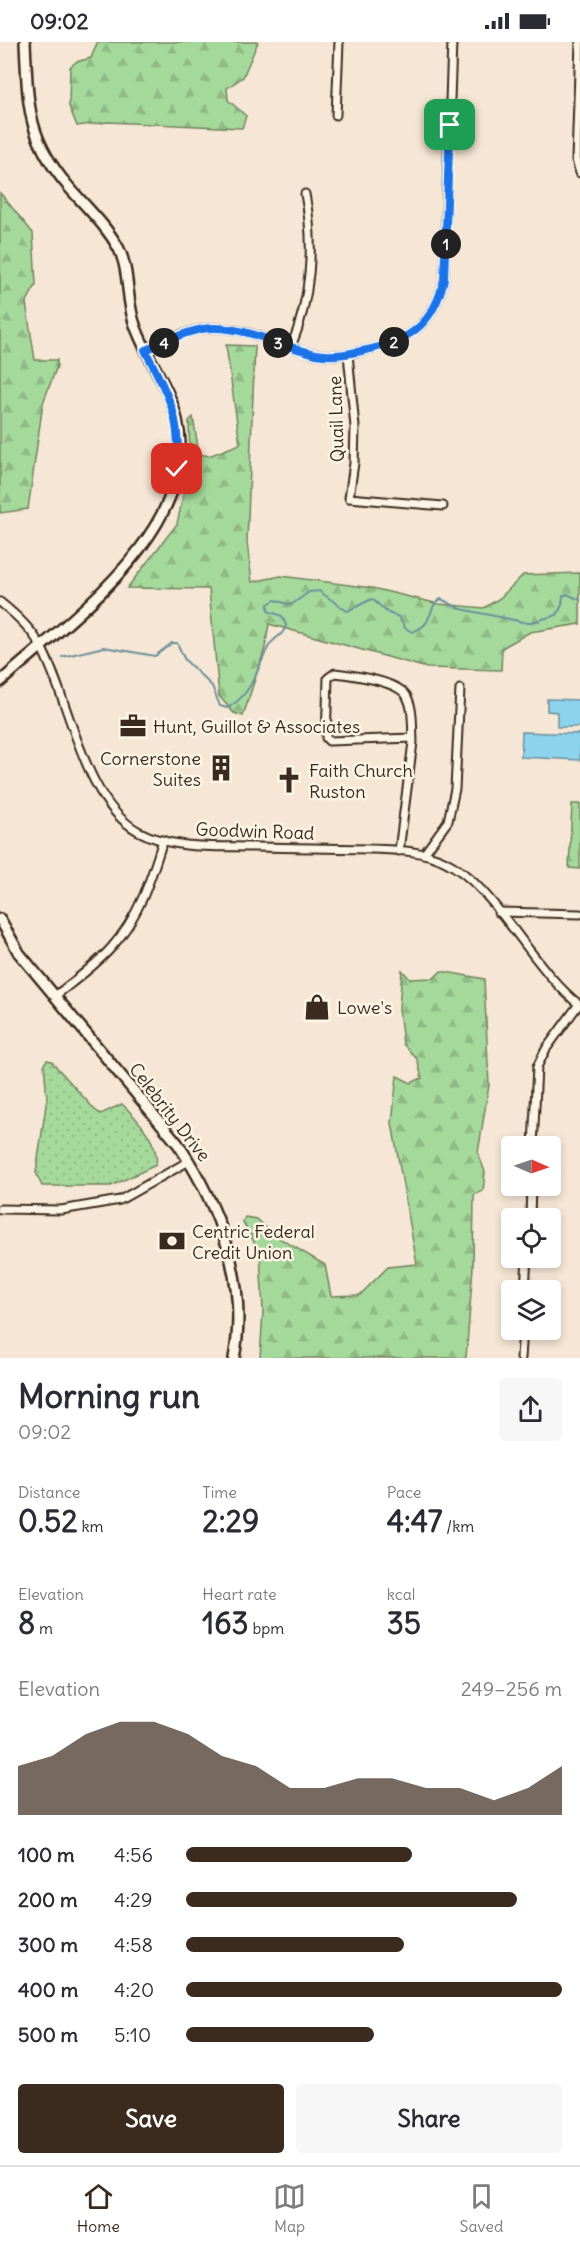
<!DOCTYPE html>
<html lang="en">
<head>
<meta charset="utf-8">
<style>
  body { margin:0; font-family:Delius,sans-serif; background:#f7f7f7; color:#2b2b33; height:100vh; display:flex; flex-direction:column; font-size:22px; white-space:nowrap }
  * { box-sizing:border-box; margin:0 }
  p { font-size:20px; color:#7c7c81 }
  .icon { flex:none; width:33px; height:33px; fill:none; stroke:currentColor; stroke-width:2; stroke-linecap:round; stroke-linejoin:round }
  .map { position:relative; height:1316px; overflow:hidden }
  .drawer { display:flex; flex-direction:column; background:#fff; flex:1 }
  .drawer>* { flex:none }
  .needle { width:39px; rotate:92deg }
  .fabs { position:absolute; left:501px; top:1094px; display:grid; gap:12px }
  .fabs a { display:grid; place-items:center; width:60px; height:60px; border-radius:6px; background:#fff; box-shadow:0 3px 9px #0003; font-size:30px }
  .pin { position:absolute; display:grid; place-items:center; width:51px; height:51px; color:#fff; margin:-26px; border-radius:12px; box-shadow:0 3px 9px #0006 }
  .km { position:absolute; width:30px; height:30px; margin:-15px; border-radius:50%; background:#222; color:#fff; font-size:16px; line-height:30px; text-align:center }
  .round { display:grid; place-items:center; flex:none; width:63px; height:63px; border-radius:6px; background:#f7f7f7 }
  .overview { display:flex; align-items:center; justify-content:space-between; height:102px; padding:0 18px }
  h1 { font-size:33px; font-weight:800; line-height:45px }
  .metrics { display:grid; grid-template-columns:repeat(3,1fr); gap:9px; height:102px; padding:6px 18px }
  .metrics div { display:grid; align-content:center }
  .metrics b { font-size:30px; font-weight:800 }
  .metrics small { font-size:16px; font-weight:400 }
  .metrics p { font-size:16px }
  .chart { height:168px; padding:12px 18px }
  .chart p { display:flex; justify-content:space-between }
  .chart svg { width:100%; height:108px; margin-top:6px; fill:#3b2a1e; opacity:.7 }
  .button { display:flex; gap:12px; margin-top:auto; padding:12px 18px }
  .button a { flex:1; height:69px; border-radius:6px; background:#3b2a1e; color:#fff; font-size:24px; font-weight:800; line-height:69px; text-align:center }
  .button a+a { background:#f7f7f7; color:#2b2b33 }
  ul { padding:0 18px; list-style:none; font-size:20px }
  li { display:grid; grid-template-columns:96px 72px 1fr; align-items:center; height:45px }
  li i { height:15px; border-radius:8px; background:#3b2a1e }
  .status { display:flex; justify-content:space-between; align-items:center; height:42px; padding:0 30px; background:#fff; direction:ltr }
  .status svg { height:16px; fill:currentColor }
  .dock { display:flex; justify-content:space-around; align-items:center; height:84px; border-top:2px solid #e1e1e2; background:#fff; font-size:16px; color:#7c7c81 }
  .dock a { display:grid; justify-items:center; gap:3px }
  .dock .active { color:#3b2a1e }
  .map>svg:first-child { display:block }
  .grass { fill:url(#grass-dots); stroke:#70825c; stroke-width:1.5 }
  .forest { fill:url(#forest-firs); stroke:#70825c; stroke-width:1.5 }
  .water { fill:#8cd4ee; stroke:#6c909b; stroke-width:1.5 }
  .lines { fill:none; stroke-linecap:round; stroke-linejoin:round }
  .stream { stroke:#6c909b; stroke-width:2 }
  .minor-casing { stroke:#3b2a1e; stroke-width:11 }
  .tertiary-casing { stroke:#3b2a1e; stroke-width:14 }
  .minor { stroke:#fcf5e5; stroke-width:7 }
  .tertiary { stroke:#fcf5e5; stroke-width:9 }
  .route-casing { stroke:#fff; stroke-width:12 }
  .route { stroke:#1a73e8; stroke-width:8 }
  .labels { text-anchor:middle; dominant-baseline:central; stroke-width:5; stroke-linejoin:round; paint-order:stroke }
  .street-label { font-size:18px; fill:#3b2a1e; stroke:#fcf5e5 }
  .poi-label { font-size:18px; fill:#3b2a1e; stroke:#fcf5e5; text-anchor:start }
</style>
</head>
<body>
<div class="status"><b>09:02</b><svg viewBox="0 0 49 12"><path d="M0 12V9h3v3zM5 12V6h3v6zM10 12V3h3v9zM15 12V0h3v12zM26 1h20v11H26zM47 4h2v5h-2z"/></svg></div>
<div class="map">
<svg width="580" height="1316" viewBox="0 0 580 1316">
  <defs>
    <pattern id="grass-dots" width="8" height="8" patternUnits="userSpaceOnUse" patternTransform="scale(1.5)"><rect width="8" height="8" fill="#a5d99b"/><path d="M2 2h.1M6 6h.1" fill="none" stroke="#8fba85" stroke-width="1.8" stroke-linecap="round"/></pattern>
    <pattern id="forest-firs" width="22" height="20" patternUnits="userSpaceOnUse" patternTransform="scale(1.5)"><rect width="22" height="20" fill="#a5d99b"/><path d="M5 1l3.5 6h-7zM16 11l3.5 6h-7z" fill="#8fba85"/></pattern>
  </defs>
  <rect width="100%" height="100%" fill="#f6e6d5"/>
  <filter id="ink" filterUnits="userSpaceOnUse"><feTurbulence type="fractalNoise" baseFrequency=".0167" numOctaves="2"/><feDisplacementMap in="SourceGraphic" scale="12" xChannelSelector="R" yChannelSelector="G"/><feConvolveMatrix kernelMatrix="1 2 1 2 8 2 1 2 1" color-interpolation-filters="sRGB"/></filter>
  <g filter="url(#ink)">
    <!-- grass -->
    <path class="grass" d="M47,1018L51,1019L95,1068L101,1072L122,1062C137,1076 160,1102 156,1123L111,1144H42L36,1131L47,1056L44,1022Z"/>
    <!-- forest -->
    <g class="forest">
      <polygon points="108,0 258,0 243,35 227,46 228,58 246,74 242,86 108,80 77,84 69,64 70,25 76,20 91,16 97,1"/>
      <polygon points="0,151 33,191 36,243 26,261 35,318 57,318 57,324 43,361 28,467 0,471"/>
      <polygon points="226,303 255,304 247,500 252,540 281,534 372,546 439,562 484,566 500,556 523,533 580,531 580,582 530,590 502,606 501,628 427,626 269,582 265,606 243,674 234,671 219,654 209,547 127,546 177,482 190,423 189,379 193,375 199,412 209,414 240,402"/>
      <polygon points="572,762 580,762 580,827 569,826"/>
      <polygon points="402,928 410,937 434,936 441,929 484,937 489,1043 478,1111 485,1130 483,1149 474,1153 473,1225 466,1316 260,1316 263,1269 260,1211 243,1180 245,1175 257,1177 274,1193 325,1223 331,1254 360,1253 388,1225 417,1222 392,1081 397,1034 411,1041 422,1036 417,1017 403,1002 399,967"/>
    </g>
    <!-- water -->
    <g class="water">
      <polygon points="547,657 580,658 580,685 557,685 557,670 547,669"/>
      <polygon points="522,690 580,692 580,718 521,715"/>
    </g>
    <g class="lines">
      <!-- stream -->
      <path class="stream" d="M62,615L104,605L155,614L172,601H177L185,618L212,644L220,664L227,666C252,654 257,626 269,604C274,595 284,594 286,583L282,574L268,569V562L275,558L291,563L309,550L319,549L347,569L372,557L388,571L399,575L405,586L412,590C436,582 426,565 441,557L461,567L528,581L557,573L562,563L563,554L567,552L580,558"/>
      <!-- minor casing -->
      <g class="minor-casing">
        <g id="minor">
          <polyline points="580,0 576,118 580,131"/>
          <polyline points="336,73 339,0"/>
          <path d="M291,305C311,257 315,203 305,152"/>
          <path d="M145,308C167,299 190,286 214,286C250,286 282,305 316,312C332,315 347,312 362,309C407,300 434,284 444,237L452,0"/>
          <polyline points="348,312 355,385 354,421 349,456 443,464"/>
          <path d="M0,560C15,572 31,586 40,603C70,656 82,758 138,789C173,808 216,804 254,805C294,806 333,806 372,807C396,808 421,808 444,819C494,842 532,927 580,963"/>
          <path d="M399,809L413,700C412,685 414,666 406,653C396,639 352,633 335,631L328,636L326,696L329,699L413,696"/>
          <polyline points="424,812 448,779 455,747 460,647"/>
          <polyline points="498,870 580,872"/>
          <path d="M55,954C74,939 95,924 111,906C139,875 151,837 163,798"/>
          <polyline points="533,1104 537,1025 546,1007 579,962"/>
          <polyline points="0,1167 61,1168 120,1158 189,1119"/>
          <polyline points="530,1176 531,1143"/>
          <polyline points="525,1248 527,1215"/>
          <polyline points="521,1316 523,1287"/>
        </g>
      </g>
      <!-- tertiary casing -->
      <g class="tertiary-casing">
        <g id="tertiary">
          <path d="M0,640C69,578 202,486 177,378C169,344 146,315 135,283C126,259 130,230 119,207C106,183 85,164 68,144C26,95 28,61 25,0"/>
          <path d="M0,877L19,911L178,1102C219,1164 249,1240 234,1316"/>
        </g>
      </g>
      <!-- minor -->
      <use href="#minor" class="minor"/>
      <!-- tertiary -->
      <use href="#tertiary" class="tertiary"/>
    </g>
  </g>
  <g class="lines" filter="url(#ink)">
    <!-- route casing -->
    <g class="route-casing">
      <path id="route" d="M177,427C182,375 168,353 145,308C167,300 190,286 214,286C249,286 282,305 316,312C331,315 347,312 362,309C407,300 434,284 444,237L450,83"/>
    </g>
    <!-- route -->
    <use href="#route" class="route"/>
  </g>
  <!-- icons -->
  <defs>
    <g id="office-bare" transform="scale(2.07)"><path d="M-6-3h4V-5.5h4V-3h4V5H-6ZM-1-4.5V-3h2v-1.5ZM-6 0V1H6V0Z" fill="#3b2a1e" stroke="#fcf5e5" stroke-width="2.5" paint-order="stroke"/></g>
    <g id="building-bare" transform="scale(2.07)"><path d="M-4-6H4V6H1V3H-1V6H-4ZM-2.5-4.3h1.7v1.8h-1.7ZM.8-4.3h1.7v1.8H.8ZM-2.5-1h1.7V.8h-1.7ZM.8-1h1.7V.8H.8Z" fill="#3b2a1e" stroke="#fcf5e5" stroke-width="2.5" paint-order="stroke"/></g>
    <g id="church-bare" transform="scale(2.07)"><path d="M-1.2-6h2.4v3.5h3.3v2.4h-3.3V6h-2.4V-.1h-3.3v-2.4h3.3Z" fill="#3b2a1e" stroke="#fcf5e5" stroke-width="2.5" paint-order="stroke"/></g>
    <g id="shop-bare" transform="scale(2.07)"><path d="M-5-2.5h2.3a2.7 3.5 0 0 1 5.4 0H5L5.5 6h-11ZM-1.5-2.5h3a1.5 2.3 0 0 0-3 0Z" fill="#3b2a1e" stroke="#fcf5e5" stroke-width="2.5" paint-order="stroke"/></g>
    <g id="bank-bare" transform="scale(2.07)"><path d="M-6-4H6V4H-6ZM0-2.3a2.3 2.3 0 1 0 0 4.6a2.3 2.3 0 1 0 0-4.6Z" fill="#3b2a1e" stroke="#fcf5e5" stroke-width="2.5" paint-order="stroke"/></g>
  </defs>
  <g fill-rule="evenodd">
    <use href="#office-bare" x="133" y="684"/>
    <use href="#building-bare" x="221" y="726"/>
    <use href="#church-bare" x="289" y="738"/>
    <use href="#shop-bare" x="317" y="965"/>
    <use href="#bank-bare" x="172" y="1199"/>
  </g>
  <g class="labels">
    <!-- street labels -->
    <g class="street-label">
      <text transform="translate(336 377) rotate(-92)">Quail Lane</text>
      <text transform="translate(255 789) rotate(2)">Goodwin Road</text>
      <text transform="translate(170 1070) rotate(52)">Celebrity Drive</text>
    </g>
    <!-- poi labels -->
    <g class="poi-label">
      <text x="153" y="684">Hunt, Guillot &amp; Associates</text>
      <text x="201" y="716" text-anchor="end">Cornerstone<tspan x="201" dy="21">Suites</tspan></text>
      <text x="309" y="728">Faith Church<tspan x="309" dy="21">Ruston</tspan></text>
      <text x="337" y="965">Lowe's</text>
      <text x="192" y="1189">Centric Federal<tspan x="192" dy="21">Credit Union</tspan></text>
    </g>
  </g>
</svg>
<div class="fabs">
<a><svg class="needle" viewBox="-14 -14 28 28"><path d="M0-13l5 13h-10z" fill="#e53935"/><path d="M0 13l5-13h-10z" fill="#7c7c81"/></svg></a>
<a><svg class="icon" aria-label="locate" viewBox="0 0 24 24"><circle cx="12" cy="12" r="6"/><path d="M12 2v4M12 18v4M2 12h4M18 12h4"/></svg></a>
<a><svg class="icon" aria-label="layers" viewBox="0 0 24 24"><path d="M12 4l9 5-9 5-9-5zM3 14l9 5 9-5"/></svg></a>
</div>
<div class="pin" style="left:450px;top:83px;background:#1e9e55"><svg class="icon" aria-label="arrive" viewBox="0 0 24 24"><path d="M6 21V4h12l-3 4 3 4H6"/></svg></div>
<div class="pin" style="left:177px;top:427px;background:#d93025"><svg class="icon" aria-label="check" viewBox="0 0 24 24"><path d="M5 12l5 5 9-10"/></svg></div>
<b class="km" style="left:446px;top:202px">1</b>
<b class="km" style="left:394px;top:300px">2</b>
<b class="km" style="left:278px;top:301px">3</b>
<b class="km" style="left:164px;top:301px">4</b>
</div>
<section class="drawer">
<div class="overview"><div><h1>Morning run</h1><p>09:02</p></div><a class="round"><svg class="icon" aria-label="share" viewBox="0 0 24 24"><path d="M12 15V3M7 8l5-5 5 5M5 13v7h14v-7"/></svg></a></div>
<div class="metrics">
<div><p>Distance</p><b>0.52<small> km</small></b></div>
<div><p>Time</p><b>2:29</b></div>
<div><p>Pace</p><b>4:47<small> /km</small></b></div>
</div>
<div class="metrics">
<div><p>Elevation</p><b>8<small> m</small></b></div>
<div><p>Heart rate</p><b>163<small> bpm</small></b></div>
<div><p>kcal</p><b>35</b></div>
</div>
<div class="chart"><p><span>Elevation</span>249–256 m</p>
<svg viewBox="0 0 160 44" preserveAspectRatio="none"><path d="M0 44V24L10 20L20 11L30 6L40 6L50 11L60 20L70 24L80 33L90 33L100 29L110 29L120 33L130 33L140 38L150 33L160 24V44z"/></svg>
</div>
<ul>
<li><b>100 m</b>4:56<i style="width:60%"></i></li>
<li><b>200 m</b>4:29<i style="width:88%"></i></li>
<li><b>300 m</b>4:58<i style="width:58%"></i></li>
<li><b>400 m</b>4:20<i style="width:100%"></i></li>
<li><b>500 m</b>5:10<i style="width:50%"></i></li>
</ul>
<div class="button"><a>Save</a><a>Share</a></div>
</section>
<nav class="dock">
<a class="active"><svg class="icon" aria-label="home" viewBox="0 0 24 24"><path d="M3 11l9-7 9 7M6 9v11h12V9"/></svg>Home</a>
<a><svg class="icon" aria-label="map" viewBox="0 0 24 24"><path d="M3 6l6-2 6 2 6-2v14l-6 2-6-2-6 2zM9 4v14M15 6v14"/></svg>Map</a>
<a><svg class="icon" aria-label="saved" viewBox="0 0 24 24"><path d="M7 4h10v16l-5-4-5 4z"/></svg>Saved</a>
</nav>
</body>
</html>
